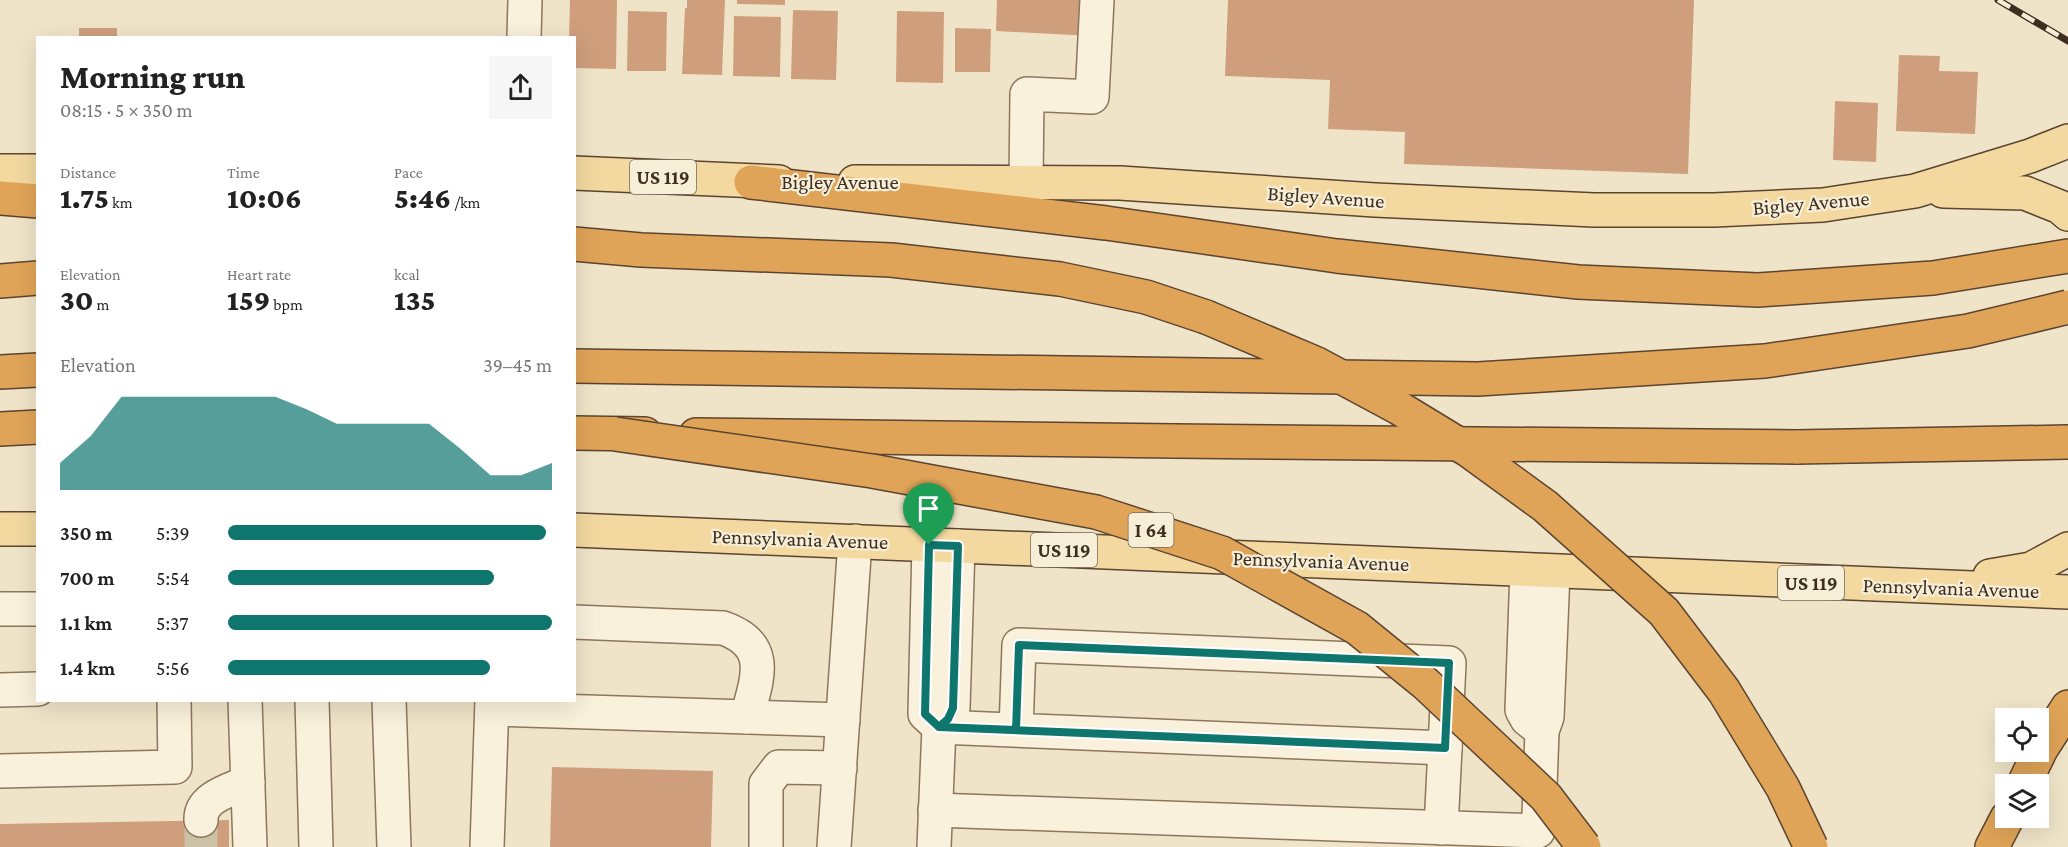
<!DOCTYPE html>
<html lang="en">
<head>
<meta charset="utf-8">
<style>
  body { margin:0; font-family:"Crimson Pro",serif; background:#f6f6f6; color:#222; height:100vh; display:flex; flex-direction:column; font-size:22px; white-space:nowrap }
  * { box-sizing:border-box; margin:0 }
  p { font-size:20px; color:#767676 }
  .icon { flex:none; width:33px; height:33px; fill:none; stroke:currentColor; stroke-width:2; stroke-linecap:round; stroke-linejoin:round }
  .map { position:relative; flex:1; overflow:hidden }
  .side { position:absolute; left:36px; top:36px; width:540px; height:666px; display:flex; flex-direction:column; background:#fff; border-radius:0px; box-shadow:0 6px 24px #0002 }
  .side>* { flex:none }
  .tools { position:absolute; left:1995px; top:708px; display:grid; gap:12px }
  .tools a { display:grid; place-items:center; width:54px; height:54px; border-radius:0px; background:#fff; box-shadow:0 6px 24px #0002; font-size:30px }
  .pin { position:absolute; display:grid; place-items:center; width:51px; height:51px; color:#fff; margin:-62px -26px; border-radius:50% 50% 50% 0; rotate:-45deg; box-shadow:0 0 6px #0007 }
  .pin .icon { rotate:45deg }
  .round { display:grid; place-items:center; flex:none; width:63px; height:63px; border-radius:0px; background:#f6f6f6 }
  .headline { display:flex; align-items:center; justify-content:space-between; height:102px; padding:0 24px }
  h1 { font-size:33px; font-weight:800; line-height:45px }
  .metrics { display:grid; grid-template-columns:repeat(3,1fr); gap:9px; height:102px; padding:6px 24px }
  .metrics div { display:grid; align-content:center }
  .metrics b { font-size:30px; font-weight:800 }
  .metrics small { font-size:16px; font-weight:400 }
  .metrics p { font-size:16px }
  .chart { height:168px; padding:12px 24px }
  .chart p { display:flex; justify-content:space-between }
  .chart svg { width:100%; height:108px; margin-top:6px; fill:#0f766e; opacity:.7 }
  ul { padding:0 24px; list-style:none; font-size:20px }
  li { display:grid; grid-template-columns:96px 72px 1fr; align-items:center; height:45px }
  li i { height:15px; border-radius:8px; background:#0f766e }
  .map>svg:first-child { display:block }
  .building { fill:#cf9f7d }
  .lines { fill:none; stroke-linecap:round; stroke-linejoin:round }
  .minor-tunnel { stroke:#ccc0a6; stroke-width:33; stroke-dasharray:33 16; stroke-linecap:butt }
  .minor-casing { stroke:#8d765c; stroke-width:36 }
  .major-casing { stroke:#5b4430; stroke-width:36 }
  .highway-casing { stroke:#5b4430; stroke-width:36 }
  .minor { stroke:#faf1dc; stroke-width:33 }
  .major { stroke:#f3d9a0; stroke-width:33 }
  .highway { stroke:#e0a458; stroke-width:33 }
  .rail-casing { stroke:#3d2e20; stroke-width:7 }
  .rail { stroke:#f7eed8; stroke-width:4.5; stroke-dasharray:14; stroke-linecap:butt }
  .highway-bridge-casing { stroke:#5b4430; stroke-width:36; stroke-linecap:butt }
  .highway-bridge { stroke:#e0a458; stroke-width:33 }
  .route-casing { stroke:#fff; stroke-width:12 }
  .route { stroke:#0f766e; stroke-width:8 }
  .labels { text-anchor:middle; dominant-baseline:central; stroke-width:4.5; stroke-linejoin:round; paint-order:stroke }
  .shield { fill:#f7eed8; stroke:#756857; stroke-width:1.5 }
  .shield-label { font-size:20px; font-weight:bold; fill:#3d2e20 }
  .street-label { font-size:21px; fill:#3d2e20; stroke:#f7eed8 }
</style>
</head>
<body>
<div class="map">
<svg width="2068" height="847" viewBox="0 0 2068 847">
  <rect width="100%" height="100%" fill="#f0e4c8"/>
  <!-- building -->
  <g class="building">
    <polygon points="570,0 617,0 616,69 574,68 574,38 569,38"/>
    <polygon points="687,0 725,0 722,75 682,74 685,8 687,8"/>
    <polygon points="737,0 785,0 785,5 737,4"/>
    <polygon points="997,0 1094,0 1092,36 996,31"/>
    <polygon points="1228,0 1694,0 1688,174 1404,164 1405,132 1328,129 1330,80 1225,76"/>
    <polygon points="793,10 838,11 836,80 791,79"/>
    <polygon points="628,11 667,12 666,71 627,71"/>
    <polygon points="897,11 944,12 943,83 896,82"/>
    <polygon points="734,16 781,17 780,77 733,76"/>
    <rect x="79" y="28" width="38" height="10"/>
    <polygon points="955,28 991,29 990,72 955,72"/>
    <polygon points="1899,55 1940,56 1939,71 1978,72 1975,134 1896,131"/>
    <polygon points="1835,101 1878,103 1876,162 1833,160"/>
    <polygon points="552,767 713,771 711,847 550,847"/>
    <polygon points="229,820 229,847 0,847 0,824"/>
  </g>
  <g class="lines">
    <!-- minor-tunnel -->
    <polyline class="minor-tunnel" points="201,820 201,847"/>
    <!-- minor casing -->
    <g class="minor-casing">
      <g id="minor">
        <polyline points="524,38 525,0"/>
        <polyline points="1026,183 1027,94 1092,97 1097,0"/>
        <polyline points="929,545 925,714 939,727 948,719 953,708 958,546"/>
        <polyline points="1527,570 1522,710 1527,719 1542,731"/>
        <polyline points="0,609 38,609"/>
        <path d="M574,622L723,628C772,645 757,679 747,717"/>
        <polyline points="0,690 38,689"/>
        <polyline points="245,700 250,847"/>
        <polyline points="312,700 316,847"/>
        <polyline points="389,700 394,847"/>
        <polyline points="492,709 843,720"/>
        <polyline points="0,771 175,767 174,700"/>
        <polyline points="935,810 1538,831"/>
        <polyline points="1539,815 1542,731 1547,717 1553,572"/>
        <path d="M201,820C200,797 231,790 248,782"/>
        <polyline points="1441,828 1445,748"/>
        <polyline points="487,847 492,700"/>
        <polyline points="766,847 766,784 779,767 840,768"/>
        <polyline points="834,847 855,541"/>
        <polyline points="934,847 939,727 1445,748 1449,663 1019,645 1016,730"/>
      </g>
    </g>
    <!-- major casing -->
    <g class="major-casing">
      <g id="major">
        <polyline points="0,171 38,171"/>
        <polyline points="574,173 779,182"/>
        <polyline points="855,182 1120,183 1375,200 1594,210 1714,210 1823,205 1915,191 2030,156 2068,141"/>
        <polyline points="1943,191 2025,193 2060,207 2068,214"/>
        <polyline points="0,529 38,529"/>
        <polyline points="574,530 2068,592"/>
        <polyline points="1990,576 2031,569 2068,549"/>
      </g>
    </g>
    <!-- highway casing -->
    <g class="highway-casing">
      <g id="highway">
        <polyline points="751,182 1106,223 1337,256 1578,282 1758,290 1933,278 2068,256"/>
        <polyline points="0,198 38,201"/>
        <polyline points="574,244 641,250 891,260 1060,279 1146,297 1206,317"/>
        <polyline points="0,281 38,278"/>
        <polyline points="0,372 38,370"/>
        <polyline points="0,429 38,427"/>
        <polyline points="574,433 645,434"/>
        <polyline points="696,435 1175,441"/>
        <polyline points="1796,447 2068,442"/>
        <polyline points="2024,784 2041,749 2068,707"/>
        <polyline points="1992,847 2007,818"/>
      </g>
    </g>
    <!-- minor -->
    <use href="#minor" class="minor"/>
    <!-- major -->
    <use href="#major" class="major"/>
    <!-- highway -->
    <use href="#highway" class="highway"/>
    <!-- rail casing -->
    <g class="rail-casing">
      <polyline id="rail" points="1998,0 2068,41"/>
    </g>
    <!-- rail -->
    <use href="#rail" class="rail"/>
    <!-- highway-bridge casing -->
    <g class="highway-bridge-casing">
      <g id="highway-bridge">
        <polyline points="1206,317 1317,364 1399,408 1468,450 1545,506 1664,612 1724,691 1783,788 1811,847"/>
        <polyline points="574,366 1478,379 1765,361 1968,331 2068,307"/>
        <polyline points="615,434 872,471 1096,512 1222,553 1357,628 1426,684 1546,797 1584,847"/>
        <polyline points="1175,441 1796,447"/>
      </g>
    </g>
    <!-- highway-bridge -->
    <use href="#highway-bridge" class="highway-bridge"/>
  </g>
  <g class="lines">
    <!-- route casing -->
    <g class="route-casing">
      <polyline id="route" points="929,545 925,714 939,727 1445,748 1449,663 1019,645 1016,730 939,727 948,719 953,708 958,546 929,545"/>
    </g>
    <!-- route -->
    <use href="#route" class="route"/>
  </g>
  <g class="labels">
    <!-- shield labels -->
    <g class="shield">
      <rect x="630" y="160" width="66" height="34" rx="4.5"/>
      <rect x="1128.5" y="513" width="45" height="34" rx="4.5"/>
      <rect x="1031" y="533" width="66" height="34" rx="4.5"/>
      <rect x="1778" y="566" width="66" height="34" rx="4.5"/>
    </g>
    <g class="shield-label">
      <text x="663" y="177">US 119</text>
      <text x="1151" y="530">I 64</text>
      <text x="1064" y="550">US 119</text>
      <text x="1811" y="583">US 119</text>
    </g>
    <!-- street labels -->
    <g class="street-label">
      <text x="840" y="182">Bigley Avenue</text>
      <text transform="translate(1326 197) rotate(4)">Bigley Avenue</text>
      <text transform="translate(1811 203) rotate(-5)">Bigley Avenue</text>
      <text transform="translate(800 539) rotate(2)">Pennsylvania Avenue</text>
      <text transform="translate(1321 561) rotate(2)">Pennsylvania Avenue</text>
      <text transform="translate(1951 588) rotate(2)">Pennsylvania Avenue</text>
    </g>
  </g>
</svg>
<div class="tools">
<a><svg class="icon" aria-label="locate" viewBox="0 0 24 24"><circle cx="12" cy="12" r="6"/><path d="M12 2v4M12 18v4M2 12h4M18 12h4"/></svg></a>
<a><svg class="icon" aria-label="layers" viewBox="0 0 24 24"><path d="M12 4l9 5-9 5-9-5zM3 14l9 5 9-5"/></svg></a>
</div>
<div class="pin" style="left:929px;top:545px;background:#1e9e55"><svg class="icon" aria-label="arrive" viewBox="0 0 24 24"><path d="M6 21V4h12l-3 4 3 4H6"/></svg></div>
<section class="side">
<div class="headline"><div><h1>Morning run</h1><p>08:15 · 5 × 350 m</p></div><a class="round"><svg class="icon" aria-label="share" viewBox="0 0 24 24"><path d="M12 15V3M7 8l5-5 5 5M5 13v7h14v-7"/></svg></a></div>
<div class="metrics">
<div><p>Distance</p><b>1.75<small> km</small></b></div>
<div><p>Time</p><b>10:06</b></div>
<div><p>Pace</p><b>5:46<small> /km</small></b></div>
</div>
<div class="metrics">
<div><p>Elevation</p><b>30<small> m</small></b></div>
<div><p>Heart rate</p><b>159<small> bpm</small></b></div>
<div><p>kcal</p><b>135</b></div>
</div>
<div class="chart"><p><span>Elevation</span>39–45 m</p>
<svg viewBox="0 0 160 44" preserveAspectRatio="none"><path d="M0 44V33L10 22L20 6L30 6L40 6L50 6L60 6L70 6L80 11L90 17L100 17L110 17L120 17L130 27L140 38L150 38L160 33V44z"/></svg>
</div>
<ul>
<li><b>350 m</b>5:39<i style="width:98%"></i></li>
<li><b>700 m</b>5:54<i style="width:82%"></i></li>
<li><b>1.1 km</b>5:37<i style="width:100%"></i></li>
<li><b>1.4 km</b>5:56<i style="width:81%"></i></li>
</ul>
</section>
</div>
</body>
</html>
